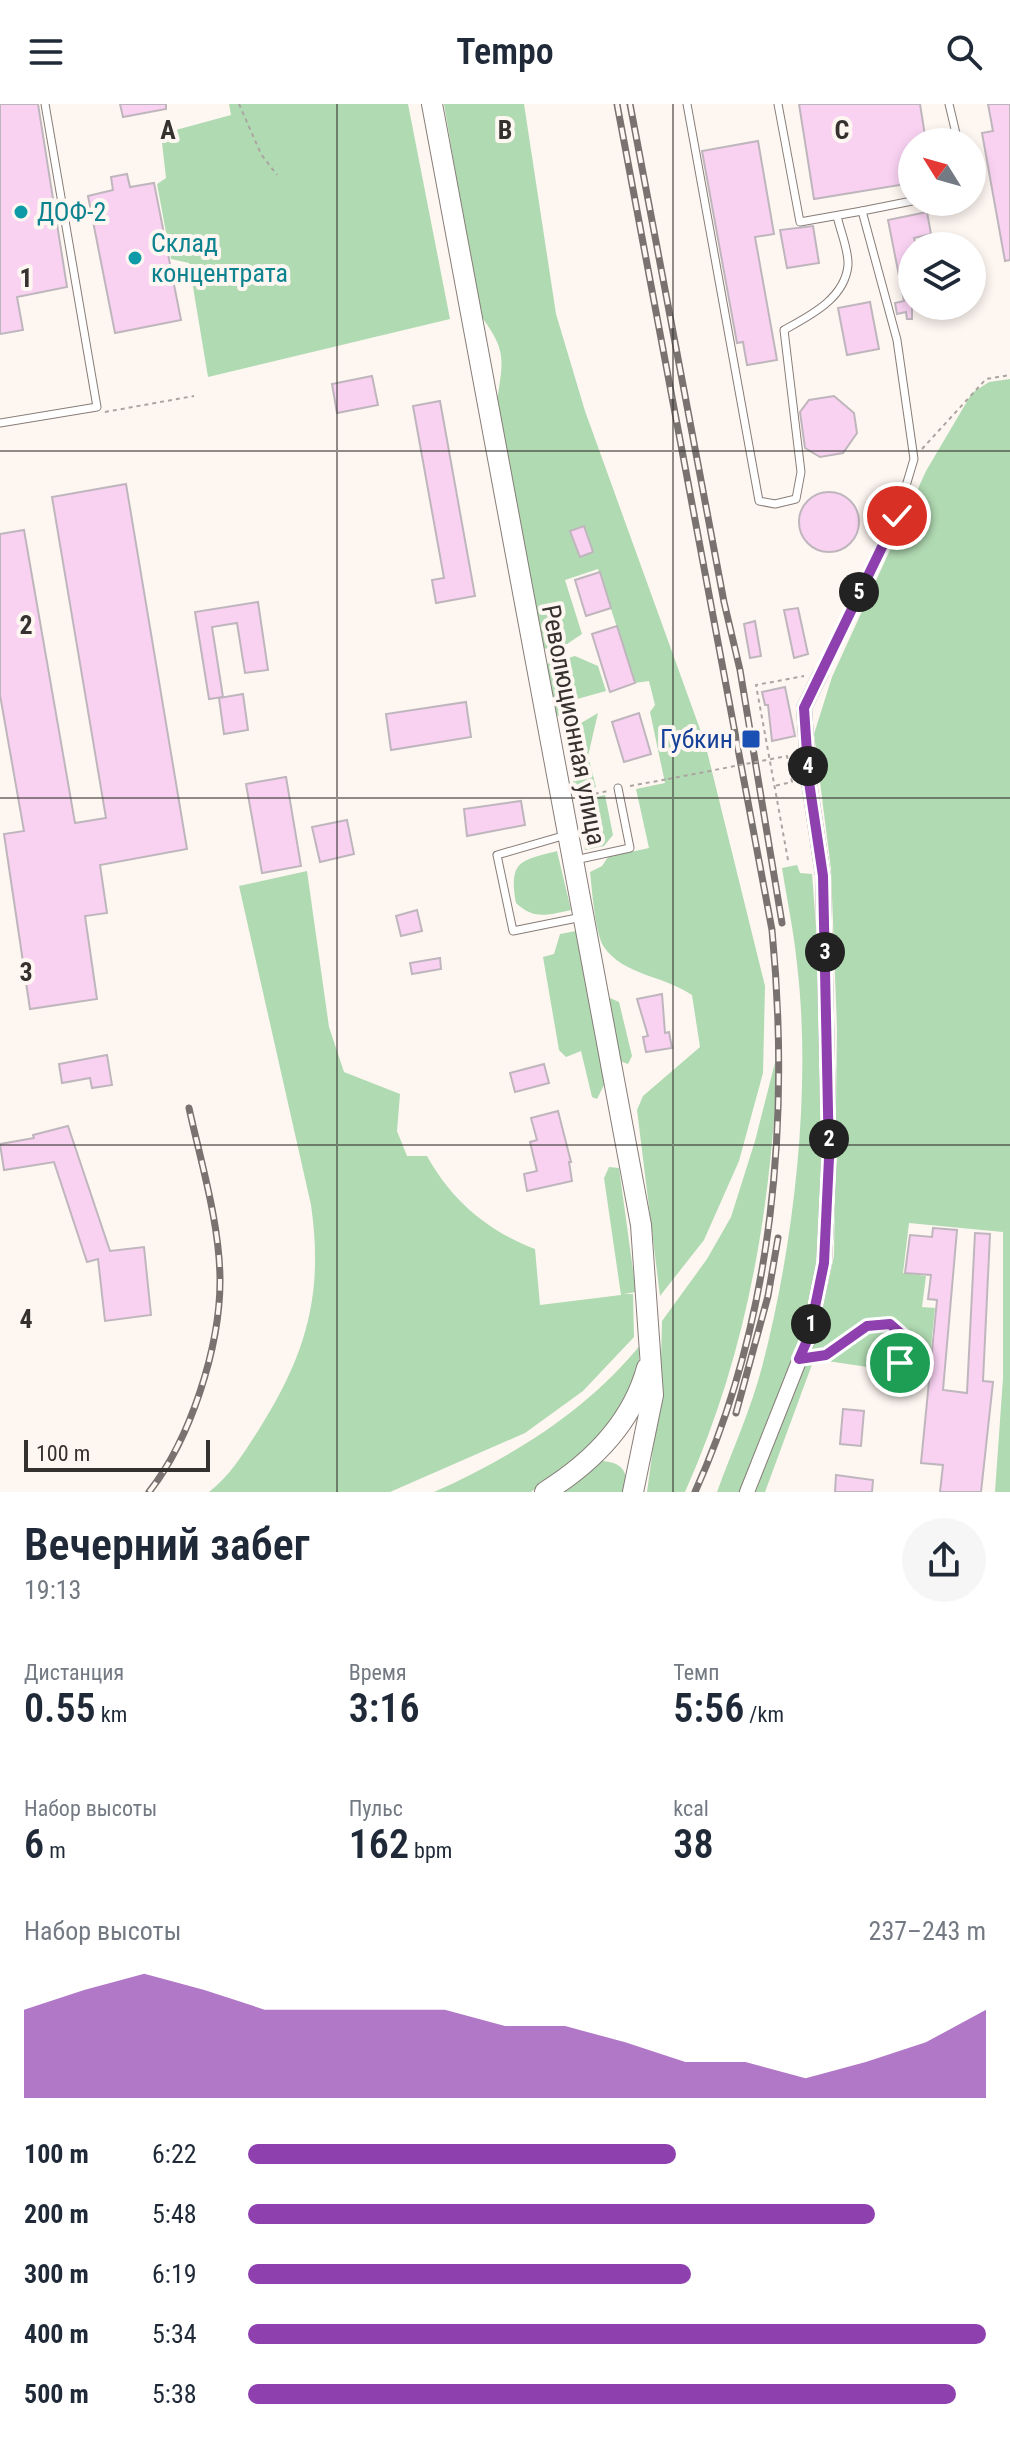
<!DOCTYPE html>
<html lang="ru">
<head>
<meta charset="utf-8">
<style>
  body { margin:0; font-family:"Roboto Condensed",sans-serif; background:#f6f6f7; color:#1f2937; height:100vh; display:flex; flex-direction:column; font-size:30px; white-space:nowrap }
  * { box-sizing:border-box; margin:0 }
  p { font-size:26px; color:#747a83 }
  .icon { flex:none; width:44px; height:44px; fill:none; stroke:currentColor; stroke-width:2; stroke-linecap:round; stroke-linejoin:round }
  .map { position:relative; height:1388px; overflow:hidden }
  .panel { display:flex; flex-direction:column; background:#fff; flex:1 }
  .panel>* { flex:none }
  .needle { width:52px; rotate:307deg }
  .fabs { position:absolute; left:898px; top:24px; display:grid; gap:16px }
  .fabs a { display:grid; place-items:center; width:88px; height:88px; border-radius:50%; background:#fff; box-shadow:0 4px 12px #0003; font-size:40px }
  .scale { position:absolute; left:24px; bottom:20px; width:186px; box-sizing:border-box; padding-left:8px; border:4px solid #35312f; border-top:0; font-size:22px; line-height:28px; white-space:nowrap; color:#35312f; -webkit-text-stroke:6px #fef6f1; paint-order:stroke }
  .pin { position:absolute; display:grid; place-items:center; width:68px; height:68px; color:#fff; margin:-34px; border:4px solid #fff; border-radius:50%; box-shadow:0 2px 8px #0007 }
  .km { position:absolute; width:40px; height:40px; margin:-20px; border-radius:50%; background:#222; color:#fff; font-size:22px; line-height:40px; text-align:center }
  .round { display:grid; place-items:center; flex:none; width:84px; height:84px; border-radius:42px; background:#f6f6f7 }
  .summary { display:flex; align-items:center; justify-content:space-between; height:136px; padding:0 24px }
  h1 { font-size:44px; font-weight:600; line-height:60px }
  .metrics { display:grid; grid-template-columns:repeat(3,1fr); gap:12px; height:136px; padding:8px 24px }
  .metrics div { display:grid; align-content:center }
  .metrics b { font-size:40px; font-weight:600 }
  .metrics small { font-size:22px; font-weight:400 }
  .metrics p { font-size:22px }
  .chart { height:224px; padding:16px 24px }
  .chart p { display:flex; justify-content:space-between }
  .chart svg { width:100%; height:144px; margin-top:8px; fill:#8f40af; opacity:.7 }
  ul { padding:0 24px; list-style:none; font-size:26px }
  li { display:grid; grid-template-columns:128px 96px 1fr; align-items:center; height:60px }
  li i { height:20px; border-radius:10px; background:#8f40af }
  header { display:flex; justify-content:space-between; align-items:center; height:104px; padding:0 24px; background:#fff; font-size:36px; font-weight:600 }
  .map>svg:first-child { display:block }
  .green { fill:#b0dab2 }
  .building { fill:#f9d2f2; stroke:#bfb6bd; stroke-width:2 }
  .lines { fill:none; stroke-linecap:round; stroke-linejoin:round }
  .lane-casing { stroke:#877d78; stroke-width:9 }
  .street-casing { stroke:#877d78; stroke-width:16 }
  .secondary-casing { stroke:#877d78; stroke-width:22 }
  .path { stroke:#aba5a1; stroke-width:2; stroke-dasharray:4 4; stroke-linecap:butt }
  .lane { stroke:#fff; stroke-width:7 }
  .street { stroke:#fff; stroke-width:14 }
  .secondary { stroke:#fff; stroke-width:20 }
  .rail-casing { stroke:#787370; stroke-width:7 }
  .rail { stroke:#fef6f1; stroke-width:4; stroke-dasharray:12; stroke-linecap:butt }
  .path-bridge { stroke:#aba5a1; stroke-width:2; stroke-dasharray:4 4; stroke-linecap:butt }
  .route-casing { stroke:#fff; stroke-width:16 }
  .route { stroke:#8f40af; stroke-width:10 }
  .grid { fill:none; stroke:#35312f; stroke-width:2; stroke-opacity:0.55 }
  .culture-dot { fill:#0f9aa8; stroke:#fef6f1; stroke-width:3 }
  .transit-dot { fill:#1a4fb4; stroke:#fef6f1; stroke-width:3 }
  .labels { text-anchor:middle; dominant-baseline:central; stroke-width:8; stroke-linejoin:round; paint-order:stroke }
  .culture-label { font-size:26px; fill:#0d838f; stroke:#fef6f1; text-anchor:start }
  .street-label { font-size:26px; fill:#35312f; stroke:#fef6f1 }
  .transit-label { font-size:26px; fill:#164399; stroke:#fef6f1; text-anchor:end }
  .grid-label { font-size:26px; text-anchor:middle; font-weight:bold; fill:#35312f; stroke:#fef6f1; stroke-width:8; stroke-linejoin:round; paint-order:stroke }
</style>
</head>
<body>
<header><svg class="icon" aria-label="menu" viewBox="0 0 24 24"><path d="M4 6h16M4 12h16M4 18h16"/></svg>Tempo<svg class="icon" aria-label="search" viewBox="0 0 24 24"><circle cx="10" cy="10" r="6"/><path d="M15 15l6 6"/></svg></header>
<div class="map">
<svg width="1010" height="1388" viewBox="0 0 1010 1388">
  <rect width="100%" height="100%" fill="#fef6f1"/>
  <!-- green -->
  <g class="green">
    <polygon points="229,0 408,0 450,215 208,273 189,159 171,155 157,80 166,74 161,30 231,11"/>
    <path d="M444,0H524L556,210L585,307L705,639L765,882L763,969L739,1057L704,1136L660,1192L637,1006L643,992L700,943L692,891C665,872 623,871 604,843C595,830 592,785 590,768L602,762L608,753L649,744L636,685L665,679L650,608L655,601L649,577L635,579L598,465L565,476L582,530L555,548L544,544L497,297C504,252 506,246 479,209Z"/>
    <polygon points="1010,275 1010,1388 995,1388 1003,1274 1003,1128 909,1119 903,1169 926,1172 922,1203 935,1204 928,1272 814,1255 765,1388 754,1388 818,1225 834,1152 837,925 831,765 814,630 832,573 926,367 972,289 989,278"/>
    <polygon points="575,552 598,562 606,587 570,597 572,612 568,615 556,611 546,560"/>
    <polygon points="598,609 588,652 596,683 575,687 564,629"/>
    <polygon points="605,691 613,731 604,742 585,746 580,715 587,714 584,696"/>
    <path d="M557,747L571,806C548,811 534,816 516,799C509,756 520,757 557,747Z"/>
    <path d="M797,761L800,769L812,770C823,915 839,1068 808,1212C795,1272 764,1331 742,1388H717C732,1347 751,1305 762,1263C794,1141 812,985 797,860C794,828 787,796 782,764Z"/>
    <path d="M307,767L329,923L344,968L400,990L397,1027L407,1052H427C452,1097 488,1127 535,1145L540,1201L621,1191L604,1074L609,1063L619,1064L636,1188L624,1190H633L634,1233L583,1287L525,1329L390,1388H209C231,1371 243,1350 258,1327C306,1251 324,1191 311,1101L239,782Z"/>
    <polygon points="576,827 608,973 597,995 592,993 581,947 566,953 559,946 543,853 554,850 560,830"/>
    <polygon points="610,894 619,898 632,952 628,960 620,957 608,899"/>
    <path d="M778,947C772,1101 748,1247 685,1388H647L660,1294L662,1217L707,1155L731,1113L755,1037Z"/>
    <path d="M641,1240L635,1285L609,1321L577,1354L531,1388H434C512,1353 587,1307 641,1240Z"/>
    <path d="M601,1357C622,1358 629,1367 625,1388H564Z"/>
  </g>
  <!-- building -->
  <g class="building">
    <polygon points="0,0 38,0 67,183 17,193 23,226 0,230"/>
    <polygon points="120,0 166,0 166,5 123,13"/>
    <polygon points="799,0 920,0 926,38 912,38 912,79 814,95"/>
    <polygon points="988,0 1010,0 1010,156 1005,157 982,29 993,27"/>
    <polygon points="758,37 774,130 755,133 777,256 747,261 743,238 737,239 702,47"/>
    <polygon points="127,70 130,83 154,79 181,216 115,229 88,92 113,86 111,73"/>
    <polygon points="927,108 931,130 914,134 916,142 912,142 912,215 907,215 906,208 897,210 895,199 904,197 888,116"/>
    <polygon points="813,122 819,159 787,164 780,126"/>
    <polygon points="870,198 879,245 847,251 838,204"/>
    <polygon points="372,272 378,301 337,309 332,280"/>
    <polygon points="834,292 854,309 857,329 843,349 820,353 805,344 800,308 809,296"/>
    <polygon points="440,297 475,492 436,499 432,476 444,474 413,302"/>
    <polygon points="126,380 187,745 100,761 107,809 85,812 97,895 30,905 4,730 24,727 0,591 0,430 24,426 75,719 106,714 52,393"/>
    <circle cx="829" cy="418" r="30"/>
    <polygon points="584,422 593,448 580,453 570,427"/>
    <polygon points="600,468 611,504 586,512 575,476"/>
    <polygon points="258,498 268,566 245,569 237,519 212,523 223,593 209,595 195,508"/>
    <polygon points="798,504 808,550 794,554 784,506"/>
    <polygon points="755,517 761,552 750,554 744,520"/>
    <polygon points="617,522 635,579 610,588 592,530"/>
    <polygon points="785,583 795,632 772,637 768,601 765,601 762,588"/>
    <polygon points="243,590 248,626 224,630 219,594"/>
    <polygon points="466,598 471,633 391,646 386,610"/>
    <polygon points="639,609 651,650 624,658 612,618"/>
    <polygon points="286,673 301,762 262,769 246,680"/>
    <polygon points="521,697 525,721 467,732 464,705"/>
    <polygon points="347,716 354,750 320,758 312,723"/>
    <polygon points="417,806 422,827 401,832 396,812"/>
    <polygon points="440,854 441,865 412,870 410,859"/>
    <polygon points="662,890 665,929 669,928 672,944 646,948 643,933 648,932 637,895"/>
    <polygon points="107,951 112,981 92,984 90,974 62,979 59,960"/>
    <polygon points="544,960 549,979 515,988 510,969"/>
    <polygon points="558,1007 571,1058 569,1058 572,1077 527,1087 524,1070 537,1067 530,1038 537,1036 531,1014"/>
    <polygon points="68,1022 110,1147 144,1143 151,1211 105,1217 98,1155 87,1158 54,1058 4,1066 0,1040 34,1034 33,1031"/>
    <polygon points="933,1124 957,1126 943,1286 967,1289 975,1129 990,1130 983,1277 993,1278 981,1388 940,1388 943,1361 921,1359 937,1196 928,1195 931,1171 905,1169 910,1131 932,1133"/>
    <polygon points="843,1305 864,1307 861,1342 840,1340"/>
    <polygon points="836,1371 873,1376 872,1388 835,1388"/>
  </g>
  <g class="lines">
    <!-- lane casing -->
    <g class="lane-casing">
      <g id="lane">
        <path d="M687,0L759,397L775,400L796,395L801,368L784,226C809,212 845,195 848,161C849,147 840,126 837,112"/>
        <polyline points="778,0 800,118 862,107"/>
        <polyline points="949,0 958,38"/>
        <polyline points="0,319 97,303 45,0"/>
        <polyline points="821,569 897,412 914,355 897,236 862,107 912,97"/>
        <polyline points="566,731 497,751 513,827 582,813"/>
        <polyline points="575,756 630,744 618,684"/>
      </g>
    </g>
    <!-- street casing -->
    <g class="street-casing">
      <polyline id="street" points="747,1388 809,1232 824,1159 829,1054 823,772 809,678 804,604 821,569"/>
    </g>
    <!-- secondary casing -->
    <g class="secondary-casing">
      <g id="secondary">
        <polyline points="432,0 641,1121 653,1291 633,1388"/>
        <path d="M545,1388C593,1358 632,1319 647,1264"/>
      </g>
    </g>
    <!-- path -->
    <g class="path">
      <polyline points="239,0 261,50 277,71"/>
      <polyline points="105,308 194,292"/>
      <polyline points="922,345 986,275 1010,271"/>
      <polyline points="630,682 668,675"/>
      <polyline points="579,693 608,687"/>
      <polyline points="788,756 756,581 804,572"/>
      <path d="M816,1253C843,1249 853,1224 890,1220L906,1234V1248L900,1259"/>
    </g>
    <!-- lane -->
    <use href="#lane" class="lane"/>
    <!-- street -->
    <use href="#street" class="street"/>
    <!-- secondary -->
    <use href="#secondary" class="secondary"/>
    <!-- rail casing -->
    <g class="rail-casing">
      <g id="rail">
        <path d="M617,0L772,826C790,1015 774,1213 695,1388"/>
        <polyline points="630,0 724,498 740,566 782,819"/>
        <polyline points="736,1309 768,1192 778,1134"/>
        <path d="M149,1388C190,1336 220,1244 220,1177C220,1120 201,1059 189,1004"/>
      </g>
    </g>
    <!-- rail -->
    <use href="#rail" class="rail"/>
    <!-- path-bridge -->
    <polyline class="path-bridge" points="668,675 787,652 792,678 774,682"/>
  </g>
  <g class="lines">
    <!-- route casing -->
    <g class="route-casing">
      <polyline id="route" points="897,412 804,604 809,678 823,772 829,1054 824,1159 809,1232 799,1255 826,1251 867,1222 890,1220 906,1234 900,1259"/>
    </g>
    <!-- route -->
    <use href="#route" class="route"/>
  </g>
  <!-- grid -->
  <path class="grid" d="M337,0V1388M673,0V1388M0,347H1010M0,694H1010M0,1041H1010"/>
  <!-- markers -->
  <g class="culture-dot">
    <circle cx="21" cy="108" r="8"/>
    <circle cx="135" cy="154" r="8"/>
  </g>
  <rect class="transit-dot" x="741" y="625" width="20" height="20" rx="4"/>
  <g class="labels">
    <!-- culture labels -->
    <g class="culture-label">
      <text x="37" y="108">ДОФ-2</text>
      <text x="151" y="139">Склад<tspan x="151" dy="30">концентрата</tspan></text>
    </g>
    <!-- street labels -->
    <g class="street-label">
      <text transform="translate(574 621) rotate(79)">Революционная улица</text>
    </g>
    <!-- transit labels -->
    <g class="transit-label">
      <text x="733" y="635">Губкин</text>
    </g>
  </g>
  <g class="grid-label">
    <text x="168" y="35">A</text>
    <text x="505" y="35">B</text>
    <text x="842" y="35">C</text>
    <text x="26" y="183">1</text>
    <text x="26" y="530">2</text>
    <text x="26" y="877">3</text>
    <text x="26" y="1224">4</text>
  </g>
</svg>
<div class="fabs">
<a><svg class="needle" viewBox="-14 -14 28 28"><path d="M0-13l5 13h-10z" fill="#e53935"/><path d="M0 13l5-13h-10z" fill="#747a83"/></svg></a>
<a><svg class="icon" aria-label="layers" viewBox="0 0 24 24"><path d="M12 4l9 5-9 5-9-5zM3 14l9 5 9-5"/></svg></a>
</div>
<div class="scale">100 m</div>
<div class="pin" style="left:900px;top:1259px;background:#1e9e55"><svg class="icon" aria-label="arrive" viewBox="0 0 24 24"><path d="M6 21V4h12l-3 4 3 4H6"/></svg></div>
<div class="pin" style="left:897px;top:412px;background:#d93025"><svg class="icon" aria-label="check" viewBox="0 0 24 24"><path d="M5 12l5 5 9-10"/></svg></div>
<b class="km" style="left:811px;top:1220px">1</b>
<b class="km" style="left:829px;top:1035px">2</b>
<b class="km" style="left:825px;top:848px">3</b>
<b class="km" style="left:808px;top:662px">4</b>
<b class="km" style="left:859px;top:488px">5</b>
</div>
<section class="panel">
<div class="summary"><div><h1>Вечерний забег</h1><p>19:13</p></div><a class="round"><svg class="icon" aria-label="share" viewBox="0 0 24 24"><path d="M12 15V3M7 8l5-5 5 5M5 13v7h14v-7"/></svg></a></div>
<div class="metrics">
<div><p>Дистанция</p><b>0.55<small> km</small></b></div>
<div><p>Время</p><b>3:16</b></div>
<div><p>Темп</p><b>5:56<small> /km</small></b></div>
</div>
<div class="metrics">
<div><p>Набор высоты</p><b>6<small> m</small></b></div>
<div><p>Пульс</p><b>162<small> bpm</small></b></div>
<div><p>kcal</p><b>38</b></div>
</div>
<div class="chart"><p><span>Набор высоты</span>237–243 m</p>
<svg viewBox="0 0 160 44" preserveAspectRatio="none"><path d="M0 44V17L10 11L20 6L30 11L40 17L50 17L60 17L70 17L80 22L90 22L100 27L110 33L120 33L130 38L140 33L150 27L160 17V44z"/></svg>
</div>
<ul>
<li><b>100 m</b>6:22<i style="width:58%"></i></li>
<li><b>200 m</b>5:48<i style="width:85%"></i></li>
<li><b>300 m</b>6:19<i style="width:60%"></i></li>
<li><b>400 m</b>5:34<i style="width:100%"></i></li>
<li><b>500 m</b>5:38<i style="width:96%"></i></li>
</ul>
</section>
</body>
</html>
